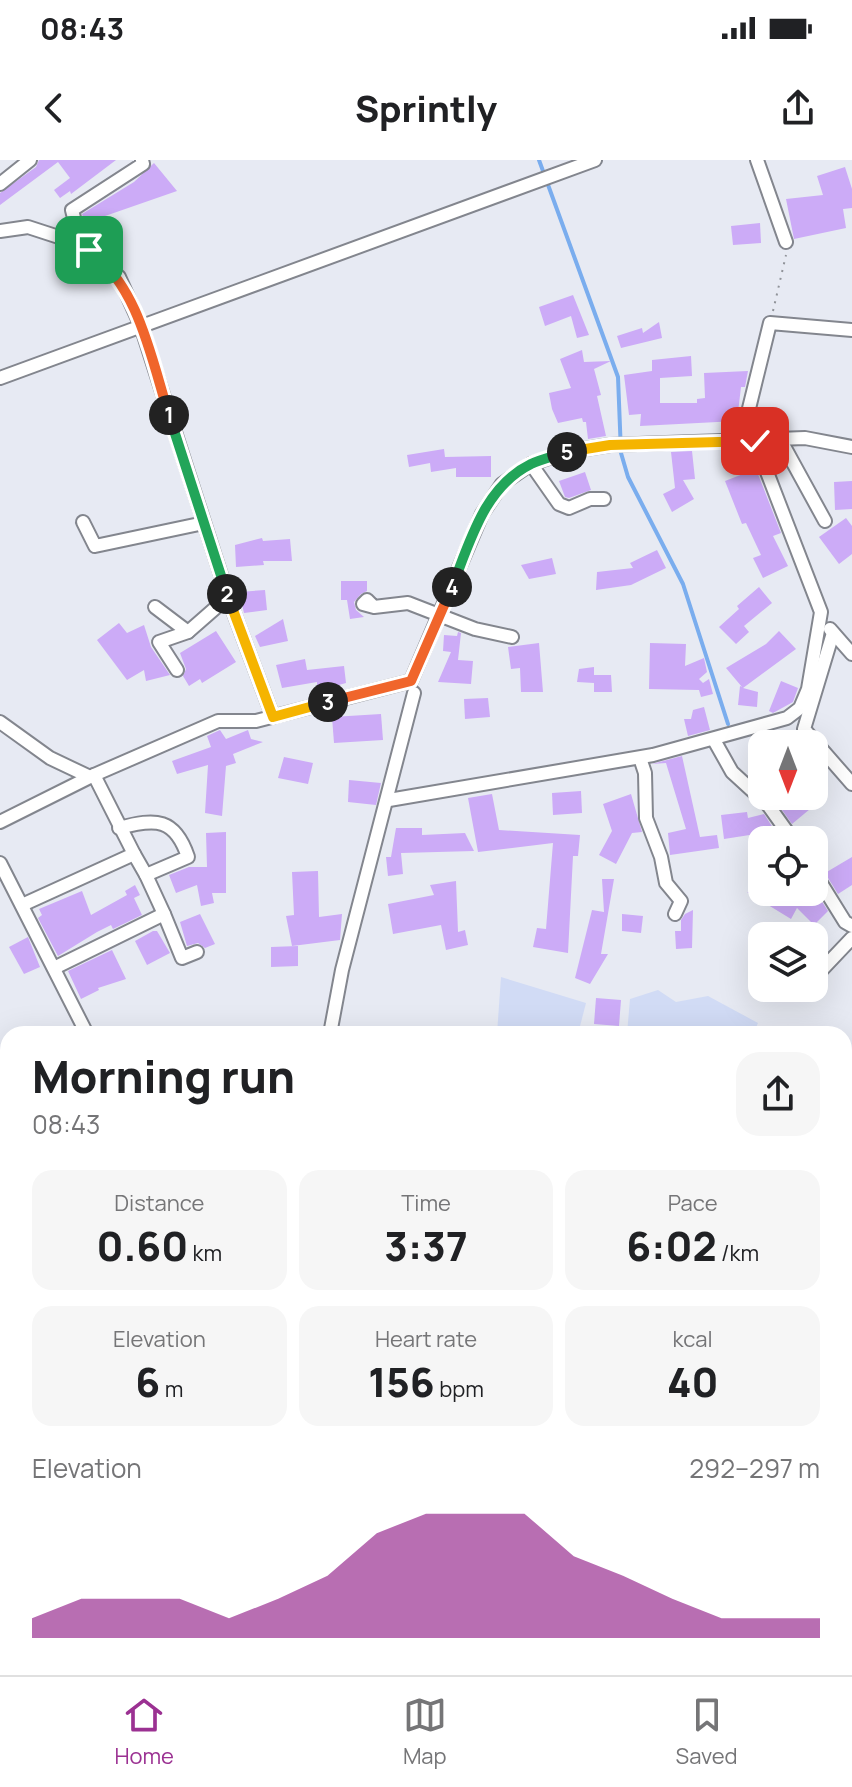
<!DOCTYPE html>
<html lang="en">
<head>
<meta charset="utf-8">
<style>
  body { margin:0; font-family:Manrope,sans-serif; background:#f6f6f6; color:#202124; height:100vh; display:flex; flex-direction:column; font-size:30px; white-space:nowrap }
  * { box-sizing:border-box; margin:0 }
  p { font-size:26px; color:#757577 }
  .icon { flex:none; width:44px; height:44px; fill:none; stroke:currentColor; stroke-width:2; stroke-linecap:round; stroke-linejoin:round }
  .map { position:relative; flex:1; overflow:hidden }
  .details { position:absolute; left:0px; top:866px; width:852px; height:650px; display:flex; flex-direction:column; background:#fff; border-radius:24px 24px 0 0; box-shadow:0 8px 32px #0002 }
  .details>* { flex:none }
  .needle { width:52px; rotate:180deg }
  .buttons { position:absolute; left:748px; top:570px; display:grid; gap:16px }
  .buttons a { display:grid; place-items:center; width:80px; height:80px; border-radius:16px; background:#fff; box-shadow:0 8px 32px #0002; font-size:40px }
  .pin { position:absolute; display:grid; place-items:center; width:68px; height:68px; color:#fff; margin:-34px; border-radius:16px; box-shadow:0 4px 12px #0006 }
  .km { position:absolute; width:40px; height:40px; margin:-20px; border-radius:50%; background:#222; color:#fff; font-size:22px; line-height:40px; text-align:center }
  .round { display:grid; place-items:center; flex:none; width:84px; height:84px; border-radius:24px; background:#f6f6f6 }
  .summary { display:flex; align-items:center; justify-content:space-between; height:136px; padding:0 32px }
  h1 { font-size:44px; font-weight:800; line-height:60px }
  .metrics { display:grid; grid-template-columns:repeat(3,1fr); gap:12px; height:136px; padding:8px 32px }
  .metrics div { display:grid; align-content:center; border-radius:20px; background:#f6f6f6; text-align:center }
  .metrics b { font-size:40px; font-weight:800 }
  .metrics small { font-size:22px; font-weight:400 }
  .metrics p { font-size:22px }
  .chart { height:224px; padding:16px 32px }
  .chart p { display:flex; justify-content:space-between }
  .chart svg { width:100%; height:144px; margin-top:8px; fill:#9b3192; opacity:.7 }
  .status { display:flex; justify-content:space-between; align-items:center; height:56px; padding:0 40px; background:#fff; direction:ltr }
  .status svg { height:22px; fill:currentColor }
  header { display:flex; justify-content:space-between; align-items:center; height:104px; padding:0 32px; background:#fff; font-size:36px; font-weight:800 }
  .menu { display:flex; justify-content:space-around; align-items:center; height:112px; border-top:2px solid #e0e0e0; background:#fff; font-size:22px; color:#757577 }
  .menu a { display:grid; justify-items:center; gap:4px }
  .menu .selected { color:#9b3192 }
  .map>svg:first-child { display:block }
  .green { fill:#d1dbf5 }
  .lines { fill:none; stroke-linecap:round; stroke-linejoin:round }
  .stream { stroke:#7aadee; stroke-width:4 }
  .building { fill:#ccabf7 }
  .minor-casing { stroke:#83868e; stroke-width:16 }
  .path { stroke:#909399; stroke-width:2; stroke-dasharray:2 6; stroke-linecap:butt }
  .minor { stroke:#fff; stroke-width:12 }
  .split-1-casing { stroke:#fff; stroke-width:16 }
  .split-2-casing { stroke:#fff; stroke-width:16 }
  .split-3-casing { stroke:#fff; stroke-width:16 }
  .split-4-casing { stroke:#fff; stroke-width:16 }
  .split-5-casing { stroke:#fff; stroke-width:16 }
  .split-6-casing { stroke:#fff; stroke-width:16 }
  .split-1 { stroke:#f0652b; stroke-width:10 }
  .split-2 { stroke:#22a559; stroke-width:10 }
  .split-3 { stroke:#f5b400; stroke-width:10 }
  .split-4 { stroke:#f0652b; stroke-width:10 }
  .split-5 { stroke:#22a559; stroke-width:10 }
  .split-6 { stroke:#f5b400; stroke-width:10 }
</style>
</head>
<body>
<div class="status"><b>08:43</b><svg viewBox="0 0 49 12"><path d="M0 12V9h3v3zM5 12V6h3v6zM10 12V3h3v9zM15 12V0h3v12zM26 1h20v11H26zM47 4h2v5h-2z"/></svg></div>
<header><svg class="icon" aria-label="back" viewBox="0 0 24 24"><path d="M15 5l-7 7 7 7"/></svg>Sprintly<svg class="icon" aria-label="share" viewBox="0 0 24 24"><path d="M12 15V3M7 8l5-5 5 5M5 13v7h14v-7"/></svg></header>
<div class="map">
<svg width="852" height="1515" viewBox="0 0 852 1515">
  <rect width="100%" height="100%" fill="#e7eaf3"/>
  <!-- green -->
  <g class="green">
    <polygon points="501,817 586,843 578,874 497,874"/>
    <polygon points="658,830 676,842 708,836 758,863 753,874 627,874 630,839"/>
    <polygon points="852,926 852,1515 369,1515 367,1508 844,1508 844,967 847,965 845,933"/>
    <polygon points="8,1263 8,1508 208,1508 210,1515 0,1515 0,1267"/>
  </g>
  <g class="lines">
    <!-- stream -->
    <g class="stream">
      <polyline points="539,0 618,217 621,293 628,317 683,424 728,564"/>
      <polyline points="374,1515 375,1508"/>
    </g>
  </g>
  <!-- building -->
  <g class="building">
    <polygon points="39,0 116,0 71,34 70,31 60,38 54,30 70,18 58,2 0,45 0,33 36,7"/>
    <polygon points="154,3 177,31 85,63 82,54 134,22"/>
    <polygon points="845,7 852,29 852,48 843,49 846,68 794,79 786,39 823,35 817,16"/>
    <polygon points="760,63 761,83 733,85 731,66"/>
    <polygon points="573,135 589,175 577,178 571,156 545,166 539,147"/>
    <polygon points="659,162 662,178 621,188 617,176 642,168 643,173"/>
    <polygon points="582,190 584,202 611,201 594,209 601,235 597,236 606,276 588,279 586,262 583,262 582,258 558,263 552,249 549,233 571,228 560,199"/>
    <polygon points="691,196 692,216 660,218 660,243 697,243 697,239 705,238 704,213 748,211 745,227 741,227 737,261 640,266 641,254 629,255 624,215 652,211 652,200"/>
    <polygon points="444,289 445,297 491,296 491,317 456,317 456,308 431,312 430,303 409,307 407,295"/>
    <polygon points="692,291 695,319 683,320 694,339 672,352 663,334 675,328 671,292"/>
    <polygon points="756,309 781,373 773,376 788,406 763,418 753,398 761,395 746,363 742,364 725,321"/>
    <polygon points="585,312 591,330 569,338 565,337 559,321"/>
    <polygon points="852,321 852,349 835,350 834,322"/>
    <polygon points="846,358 852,366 852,394 839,404 819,377"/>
    <polygon points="262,378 263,381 290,379 292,401 263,401 264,405 236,407 235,385"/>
    <polygon points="657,390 666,408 631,425 596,430 597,412 633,408 630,403"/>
    <polygon points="552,398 556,414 529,419 521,405"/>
    <polygon points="341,421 367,421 367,431 361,434 354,442 356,450 364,457 350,459 347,440 341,440"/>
    <polygon points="759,427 772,443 744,466 749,472 736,484 719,467 739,449 737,446"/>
    <polygon points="265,430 267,450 244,453 239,432"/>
    <polygon points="283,459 288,481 260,487 255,476"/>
    <polygon points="119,463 127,473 144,465 151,487 170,515 146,521 144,510 127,520 97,480"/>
    <polygon points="216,471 236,502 202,523 200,519 189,526 183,516 186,509 180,493"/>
    <polygon points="779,471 796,489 743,528 758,532 757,547 738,545 740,526 742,527 726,508 766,484"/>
    <polygon points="458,472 461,473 458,500 473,501 471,524 438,522 451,492 443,491 444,475 457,476"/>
    <polygon points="539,483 543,532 521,532 520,508 511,509 508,487"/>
    <polygon points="650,483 686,484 685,506 704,498 707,512 699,519 703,523 709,519 713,534 701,537 699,530 649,529"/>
    <polygon points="305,499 307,510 344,506 346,523 335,526 336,531 317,536 317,522 282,528 276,505"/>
    <polygon points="594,507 594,515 611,515 612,532 594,532 594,523 577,522 579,509"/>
    <polygon points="781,521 798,528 793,542 773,553 769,551"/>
    <polygon points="488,538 490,557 465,559 464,539"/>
    <polygon points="704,547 710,570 688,576 684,559 691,559 693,550"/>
    <polygon points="381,554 383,580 334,583 332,557"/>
    <polygon points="220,570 226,579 248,570 251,579 263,582 233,594 236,603 226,606 222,656 205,653 208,605 177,614 172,601 211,587 207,576"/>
    <polygon points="682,596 700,677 717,675 719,688 670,695 668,673 686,669 666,603 652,604"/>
    <polygon points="284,597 313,603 308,624 278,618"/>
    <polygon points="349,620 381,623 376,645 348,642"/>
    <polygon points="581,631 582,653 553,655 552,633"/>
    <polygon points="492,634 499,670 580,675 578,696 573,696 568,793 533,787 537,768 546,769 553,683 478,692 468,638"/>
    <polygon points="631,634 642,672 632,673 616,704 599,695 612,671 603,644"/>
    <polygon points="772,636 800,636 810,649 792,664"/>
    <polygon points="747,652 748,658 764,654 775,671 724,679 721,655"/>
    <polygon points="396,668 422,668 422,675 465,673 474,691 401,693 403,714 388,716 386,697 391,697"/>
    <polygon points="226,672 226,733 212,733 214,743 201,746 197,725 176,733 169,715 189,707 207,707 206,673"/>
    <polygon points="852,697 852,725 838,734 825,713"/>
    <polygon points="318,711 319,757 342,754 340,780 292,786 286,756 294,755 292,712"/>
    <polygon points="602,719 614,719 601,794 608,794 590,824 575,818 592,750 604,752"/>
    <polygon points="456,721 458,772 465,770 468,785 446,790 441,765 393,774 388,744 434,735 430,725"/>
    <polygon points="135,725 140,735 134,738 142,755 113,769 111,765 97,772 58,796 38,758 42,755 39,749 82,731 91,755 127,735 125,731"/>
    <polygon points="747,732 785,732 809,746 819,737 828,751 814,765 797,748 791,759"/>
    <polygon points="693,750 692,788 676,789 675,771 681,771 681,760 685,754"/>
    <polygon points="200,754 215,784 205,788 198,783 187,786 180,762"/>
    <polygon points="622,754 643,756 641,773 622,771"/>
    <polygon points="153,771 157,771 170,793 147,805 135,781"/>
    <polygon points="28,777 40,807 24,814 9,787"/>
    <polygon points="298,786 298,806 271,807 271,787"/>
    <polygon points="112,790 126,819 98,828 99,830 81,839 68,811"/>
    <polygon points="596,838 621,840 619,866 594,864"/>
  </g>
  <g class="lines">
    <!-- minor casing -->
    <g class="minor-casing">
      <g id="minor">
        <polyline points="757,0 786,82"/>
        <polyline points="0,24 30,0"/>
        <polyline points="0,71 28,67 68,80 89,90 119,117 141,166 228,437 273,557"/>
        <polyline points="81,86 72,50 143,4 142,0"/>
        <polyline points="0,218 595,0"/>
        <polyline points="780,279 825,361"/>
        <polyline points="741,281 770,163 852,170"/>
        <polyline points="531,304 559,344 569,348 590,339 604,339"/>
        <polyline points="83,362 95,386 204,363"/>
        <polyline points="155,447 188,472"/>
        <polyline points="374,447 367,440 363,444 374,447 408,443 475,469 512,477"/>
        <polyline points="830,469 852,494"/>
        <polyline points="833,473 804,569 852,624"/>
        <polyline points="177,510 159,482 188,472 228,437"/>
        <polyline points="0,562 50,598 90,617"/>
        <polyline points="714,580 732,612 768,645 793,680"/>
        <polyline points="640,598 645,613 646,658 661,697 666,723 681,741 675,754"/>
        <polyline points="389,640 653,595 787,558 800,548 808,529 821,452 755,281"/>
        <polyline points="0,662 94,615 218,561 256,561 411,521 482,354 502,324 531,304 567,292 610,285 805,278 852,287"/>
        <path d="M119,668C156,658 175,658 188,697L146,715L134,694"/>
        <polyline points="0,703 87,874"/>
        <polyline points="814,712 845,762 852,766"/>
        <polyline points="22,745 134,694 94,615"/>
        <polyline points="164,754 182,798 197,792"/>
        <polyline points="54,808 164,754 146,715"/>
        <polyline points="814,818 852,778"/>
        <polyline points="330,874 342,810 414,533"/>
        <polyline points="0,1036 8,1058"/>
        <polyline points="0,1085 8,1079"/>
        <polyline points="287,1508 288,1515"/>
        <polyline points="714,1508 717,1515"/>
      </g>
    </g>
    <!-- path -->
    <polyline class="path" points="773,151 786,95"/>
    <!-- minor -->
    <use href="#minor" class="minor"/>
  </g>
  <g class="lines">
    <!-- split-1 casing -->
    <g class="split-1-casing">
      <path id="split-1" d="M89,90C139,127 151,198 169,255"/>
    </g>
    <!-- split-2 casing -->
    <g class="split-2-casing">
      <polyline id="split-2" points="169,255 227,434"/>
    </g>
    <!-- split-3 casing -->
    <g class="split-3-casing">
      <polyline id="split-3" points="227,434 273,557 328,542"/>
    </g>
    <!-- split-4 casing -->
    <g class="split-4-casing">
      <polyline id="split-4" points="328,542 411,521 452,427"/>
    </g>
    <!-- split-5 casing -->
    <g class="split-5-casing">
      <path id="split-5" d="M452,427C470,382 484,327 531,304C542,299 555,296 567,292"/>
    </g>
    <!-- split-6 casing -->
    <g class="split-6-casing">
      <polyline id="split-6" points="567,292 610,285 755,281"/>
    </g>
    <!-- split-1 -->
    <use href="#split-1" class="split-1"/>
    <!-- split-2 -->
    <use href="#split-2" class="split-2"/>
    <!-- split-3 -->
    <use href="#split-3" class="split-3"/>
    <!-- split-4 -->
    <use href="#split-4" class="split-4"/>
    <!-- split-5 -->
    <use href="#split-5" class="split-5"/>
    <!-- split-6 -->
    <use href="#split-6" class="split-6"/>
  </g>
</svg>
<div class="buttons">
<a><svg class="needle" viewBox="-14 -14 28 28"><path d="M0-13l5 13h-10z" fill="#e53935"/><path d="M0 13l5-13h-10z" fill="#757577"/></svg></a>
<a><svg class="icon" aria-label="locate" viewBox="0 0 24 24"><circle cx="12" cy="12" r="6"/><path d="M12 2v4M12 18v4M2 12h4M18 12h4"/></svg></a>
<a><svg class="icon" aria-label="layers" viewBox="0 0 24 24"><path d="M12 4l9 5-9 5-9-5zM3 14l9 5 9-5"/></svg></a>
</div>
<div class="pin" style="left:89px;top:90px;background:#1e9e55"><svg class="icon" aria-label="arrive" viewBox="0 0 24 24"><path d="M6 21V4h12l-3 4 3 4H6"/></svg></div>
<div class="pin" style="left:755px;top:281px;background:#d93025"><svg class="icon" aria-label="check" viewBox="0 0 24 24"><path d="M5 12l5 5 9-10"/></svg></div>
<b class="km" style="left:169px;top:255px">1</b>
<b class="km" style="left:227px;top:434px">2</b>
<b class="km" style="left:328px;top:542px">3</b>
<b class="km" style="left:452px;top:427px">4</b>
<b class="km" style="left:567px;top:292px">5</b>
<section class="details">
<div class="summary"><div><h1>Morning run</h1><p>08:43</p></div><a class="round"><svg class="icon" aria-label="share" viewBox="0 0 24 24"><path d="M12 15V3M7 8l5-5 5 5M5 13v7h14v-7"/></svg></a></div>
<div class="metrics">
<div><p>Distance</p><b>0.60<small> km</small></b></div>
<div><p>Time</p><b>3:37</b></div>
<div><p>Pace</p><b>6:02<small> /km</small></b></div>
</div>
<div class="metrics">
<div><p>Elevation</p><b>6<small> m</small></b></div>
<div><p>Heart rate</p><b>156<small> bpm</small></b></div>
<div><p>kcal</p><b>40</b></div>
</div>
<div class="chart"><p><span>Elevation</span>292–297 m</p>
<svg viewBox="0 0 160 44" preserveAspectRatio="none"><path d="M0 44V38L10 32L20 32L30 32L40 38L50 32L60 25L70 12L80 6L90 6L100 6L110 19L120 25L130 32L140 38L150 38L160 38V44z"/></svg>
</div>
</section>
</div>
<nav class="menu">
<a class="selected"><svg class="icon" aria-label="home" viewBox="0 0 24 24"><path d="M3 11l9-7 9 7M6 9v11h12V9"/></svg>Home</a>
<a><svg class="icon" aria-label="map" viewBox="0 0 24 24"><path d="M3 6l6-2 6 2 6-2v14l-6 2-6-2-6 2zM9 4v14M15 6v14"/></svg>Map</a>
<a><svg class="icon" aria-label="saved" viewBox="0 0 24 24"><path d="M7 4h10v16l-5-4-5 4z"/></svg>Saved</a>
</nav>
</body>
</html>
